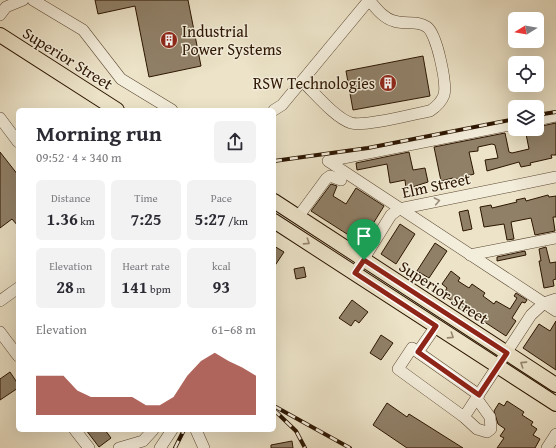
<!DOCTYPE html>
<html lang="en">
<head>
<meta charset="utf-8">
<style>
  body { margin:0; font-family:"Gentium Book Plus",serif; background:#f2f2f3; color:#2b2b33; height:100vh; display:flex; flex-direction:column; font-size:15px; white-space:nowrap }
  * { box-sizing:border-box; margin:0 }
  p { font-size:13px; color:#7c7c81 }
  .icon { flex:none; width:22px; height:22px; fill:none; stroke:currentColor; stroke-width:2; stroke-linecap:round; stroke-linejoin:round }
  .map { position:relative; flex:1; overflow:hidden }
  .drawer { position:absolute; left:16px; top:108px; width:260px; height:324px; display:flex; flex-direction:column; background:#fff; border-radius:6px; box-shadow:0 4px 16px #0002 }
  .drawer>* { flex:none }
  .needle { width:26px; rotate:259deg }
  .controls { position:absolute; left:508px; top:12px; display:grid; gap:8px }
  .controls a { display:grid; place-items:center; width:36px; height:36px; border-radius:6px; background:#fff; box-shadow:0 4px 16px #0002; font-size:20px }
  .pin { position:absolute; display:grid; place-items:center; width:34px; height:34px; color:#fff; margin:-41px -17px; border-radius:50% 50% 50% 0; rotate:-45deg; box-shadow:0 0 4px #0007 }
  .pin .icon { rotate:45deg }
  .round { display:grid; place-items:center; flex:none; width:42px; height:42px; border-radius:6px; background:#f2f2f3 }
  .headline { display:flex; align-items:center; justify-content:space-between; height:68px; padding:0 20px }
  h1 { font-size:22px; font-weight:700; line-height:30px }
  .figures { display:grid; grid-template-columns:repeat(3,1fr); gap:6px; height:68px; padding:4px 20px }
  .figures div { display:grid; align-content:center; border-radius:6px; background:#f2f2f3; text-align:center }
  .figures b { font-size:17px; font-weight:700 }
  .figures small { font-size:11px; font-weight:400 }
  .figures p { font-size:11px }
  .chart { height:112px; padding:8px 20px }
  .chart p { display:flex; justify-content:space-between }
  .chart svg { width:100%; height:72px; margin-top:4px; fill:#8f2418; opacity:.7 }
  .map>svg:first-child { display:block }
  .building { fill:#908068; stroke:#2c1501 }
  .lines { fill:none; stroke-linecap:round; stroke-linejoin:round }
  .minor-casing { stroke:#5c4833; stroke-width:12 }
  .major-casing { stroke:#2c1501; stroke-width:16 }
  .minor { stroke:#f3eddb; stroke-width:11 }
  .major { stroke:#ece3c8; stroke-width:14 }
  .rail-casing { stroke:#2c1501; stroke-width:4 }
  .rail { stroke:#f3eddb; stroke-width:2.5; stroke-dasharray:8; stroke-linecap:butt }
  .oneway { stroke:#998c79 }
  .oneway2 { stroke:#96866e }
  .route-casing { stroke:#fff; stroke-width:8 }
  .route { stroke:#8f2418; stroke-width:5 }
  .labels { text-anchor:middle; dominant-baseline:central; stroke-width:3; stroke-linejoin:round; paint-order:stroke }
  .poi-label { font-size:16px; fill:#2c1501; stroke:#f3eddb; text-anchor:start }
  .street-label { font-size:16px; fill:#2c1501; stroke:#f3eddb }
</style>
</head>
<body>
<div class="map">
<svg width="556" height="448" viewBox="0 0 556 448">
  <rect width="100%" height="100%" fill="#ece3c8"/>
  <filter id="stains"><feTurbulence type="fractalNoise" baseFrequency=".005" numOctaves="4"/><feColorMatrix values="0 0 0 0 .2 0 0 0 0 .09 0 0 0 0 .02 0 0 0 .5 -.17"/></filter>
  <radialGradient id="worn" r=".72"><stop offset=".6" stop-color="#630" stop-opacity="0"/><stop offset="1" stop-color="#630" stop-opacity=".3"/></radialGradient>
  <!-- building -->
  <g class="building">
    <polygon points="95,0 188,0 201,66 149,77 135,6 98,14"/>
    <polygon points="423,56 430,96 353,110 346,71"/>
    <polygon points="556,123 556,155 551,155 552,158 530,163 531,165 521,167 519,162 487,171 485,160 498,158 495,145 492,144 478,147 478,151 469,152 474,174 453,180 453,178 441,181 434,147 505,133 509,152 512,153 529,149 525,129 537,129 537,127"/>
    <polygon points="0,152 18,175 18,226 12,219 0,228"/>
    <polygon points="409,152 413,170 425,168 428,182 406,189 405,180 390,183 387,164 357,170 356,163"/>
    <polygon points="331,184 337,186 333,196 346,204 356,188 384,206 361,243 311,211"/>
    <polygon points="548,195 549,197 556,196 556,217 553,217 555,231 535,235 531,218 511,222 514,239 507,240 504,224 484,227 480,207 491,205 492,208 517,202 516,200 525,198 526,201"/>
    <polygon points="468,210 472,229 463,231 459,212"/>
    <polygon points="400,224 415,234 396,264 381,254"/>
    <polygon points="435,243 447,251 429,278 417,271"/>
    <polygon points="274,246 284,252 274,267"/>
    <polygon points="546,247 550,263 556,262 556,279 553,280 554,286 544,288 539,261 541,261 539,249"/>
    <polygon points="525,251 526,255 497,261 497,257"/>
    <polygon points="304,267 306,277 296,279 294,269"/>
    <polygon points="451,271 460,278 458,281 469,288 472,284 485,293 483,296 494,304 496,301 510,309 517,298 514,296 516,293 527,300 525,303 522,302 512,318 516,321 506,336 443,295 447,288 442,284"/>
    <polygon points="352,300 368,312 359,323 355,320 351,326 339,318"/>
    <polygon points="556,321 556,370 523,348 539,324 550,331"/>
    <polygon points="381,335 393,343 381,360 370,353"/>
    <polygon points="10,372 18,384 18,388 0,400 0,379"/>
    <polygon points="507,401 524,412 522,415 533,422 531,425 537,429 533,435 540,439 535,448 497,448 504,438 500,436 505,429 498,424 494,411 499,403 504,406"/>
    <polygon points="387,403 407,417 409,414 463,448 407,448 373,425"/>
    <polygon points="86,430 105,430 111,438 99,447"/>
    <polygon points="292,441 293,448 271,448 271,445"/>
  </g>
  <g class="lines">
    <!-- minor casing -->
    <g class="minor-casing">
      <g id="minor">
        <polyline points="33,0 83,30 121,79 172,110"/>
        <polyline points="0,15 6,7 23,0"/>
        <path d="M274,110L282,105L369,0C376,8 383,18 394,21C405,25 417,20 427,27C437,34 447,84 444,95C441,103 436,107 430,111C412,114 366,127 351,123C335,118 314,92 302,81"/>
        <polyline points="0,118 18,142"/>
        <polyline points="537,120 556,116"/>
        <polyline points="515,124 328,161 556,311"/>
        <polyline points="298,217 326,179 330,176 341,180"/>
        <polyline points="470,255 556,238"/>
        <polyline points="355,273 391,215 399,209 556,177"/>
        <polyline points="0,301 18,288"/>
        <polyline points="0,332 18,356"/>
        <polyline points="418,352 436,326"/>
        <polyline points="479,395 412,348 398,369 464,417 531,315 544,303 556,299"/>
        <polyline points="464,417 477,429 487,432 491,429 490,417 477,399"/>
        <polyline points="75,430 89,448"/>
        <polyline points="196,430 204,448"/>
        <polyline points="119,448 143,441 153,430"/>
        <polyline points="160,448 172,430"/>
        <polyline points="547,448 556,434"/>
      </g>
    </g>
    <!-- major casing -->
    <g class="major-casing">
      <g id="major">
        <polyline points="0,35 117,110"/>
        <polyline points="274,201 556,385"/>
        <polyline points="274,221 556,404"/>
      </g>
    </g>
    <!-- minor -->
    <use href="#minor" class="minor"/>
    <!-- major -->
    <use href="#major" class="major"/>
    <!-- rail casing -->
    <g class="rail-casing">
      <g id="rail">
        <polyline points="537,115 556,112"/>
        <polyline points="274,161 368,148 515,119"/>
        <polyline points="274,406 350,448"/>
        <polyline points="274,410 296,431 305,448"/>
        <polyline points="175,448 184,430"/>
      </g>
    </g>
    <!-- rail -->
    <use href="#rail" class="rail"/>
  </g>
  <!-- one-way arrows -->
  <defs><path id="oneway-chevron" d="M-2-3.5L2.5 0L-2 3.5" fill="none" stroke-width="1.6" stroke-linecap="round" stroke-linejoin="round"/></defs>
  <use class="oneway" href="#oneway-chevron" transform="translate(437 201) rotate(-11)"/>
  <g class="oneway2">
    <use href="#oneway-chevron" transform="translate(307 242) rotate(33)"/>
    <use href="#oneway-chevron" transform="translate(451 336) rotate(33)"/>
    <use href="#oneway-chevron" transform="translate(523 364) rotate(-147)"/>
  </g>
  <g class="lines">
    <!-- route casing -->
    <g class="route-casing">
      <polygon id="route" points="364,260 507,353 479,395 418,352 436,326 355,273"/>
    </g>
    <!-- route -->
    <use href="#route" class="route"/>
  </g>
  <!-- icons -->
  <defs>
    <g id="building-disc" transform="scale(0.9)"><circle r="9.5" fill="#8f2418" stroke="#f3eddb"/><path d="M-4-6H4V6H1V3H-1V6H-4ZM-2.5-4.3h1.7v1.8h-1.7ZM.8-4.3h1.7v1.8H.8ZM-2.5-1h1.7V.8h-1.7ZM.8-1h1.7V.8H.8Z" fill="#fff"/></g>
  </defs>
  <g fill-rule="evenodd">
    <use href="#building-disc" x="169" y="40"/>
    <use href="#building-disc" x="388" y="83"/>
  </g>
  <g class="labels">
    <!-- poi labels -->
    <g class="poi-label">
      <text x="182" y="31">Industrial<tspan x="182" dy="18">Power Systems</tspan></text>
      <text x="375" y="83" text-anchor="end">RSW Technologies</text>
    </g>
    <!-- street labels -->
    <g class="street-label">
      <text transform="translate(68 58) rotate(32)">Superior Street</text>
      <text transform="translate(436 185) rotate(-12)">Elm Street</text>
      <text transform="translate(444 292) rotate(33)">Superior Street</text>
    </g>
  </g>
  <rect width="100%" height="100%" filter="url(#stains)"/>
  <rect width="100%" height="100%" fill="url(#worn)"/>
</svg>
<div class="controls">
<a><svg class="needle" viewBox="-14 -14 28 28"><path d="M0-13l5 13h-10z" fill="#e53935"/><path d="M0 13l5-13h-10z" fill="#7c7c81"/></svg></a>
<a><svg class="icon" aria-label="locate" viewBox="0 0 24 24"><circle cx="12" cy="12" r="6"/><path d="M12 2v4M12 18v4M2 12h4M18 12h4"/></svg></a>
<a><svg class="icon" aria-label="layers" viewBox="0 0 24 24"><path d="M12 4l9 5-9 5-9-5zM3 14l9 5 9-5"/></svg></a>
</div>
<div class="pin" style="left:364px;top:260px;background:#1e9e55"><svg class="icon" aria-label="arrive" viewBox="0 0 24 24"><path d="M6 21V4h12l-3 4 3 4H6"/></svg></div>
<section class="drawer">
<div class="headline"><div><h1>Morning run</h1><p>09:52 · 4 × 340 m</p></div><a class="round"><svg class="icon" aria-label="share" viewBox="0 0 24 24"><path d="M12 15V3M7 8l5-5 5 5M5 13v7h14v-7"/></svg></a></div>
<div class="figures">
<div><p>Distance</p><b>1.36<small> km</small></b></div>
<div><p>Time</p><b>7:25</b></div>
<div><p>Pace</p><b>5:27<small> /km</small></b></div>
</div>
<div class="figures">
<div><p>Elevation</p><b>28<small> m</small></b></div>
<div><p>Heart rate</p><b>141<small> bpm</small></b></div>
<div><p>kcal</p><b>93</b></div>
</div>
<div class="chart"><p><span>Elevation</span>61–68 m</p>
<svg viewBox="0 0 160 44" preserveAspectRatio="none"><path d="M0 44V20L10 20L20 20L30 29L40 33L50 33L60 33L70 33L80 38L90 38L100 33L110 20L120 11L130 6L140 11L150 15L160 20V44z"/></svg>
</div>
</section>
</div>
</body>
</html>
